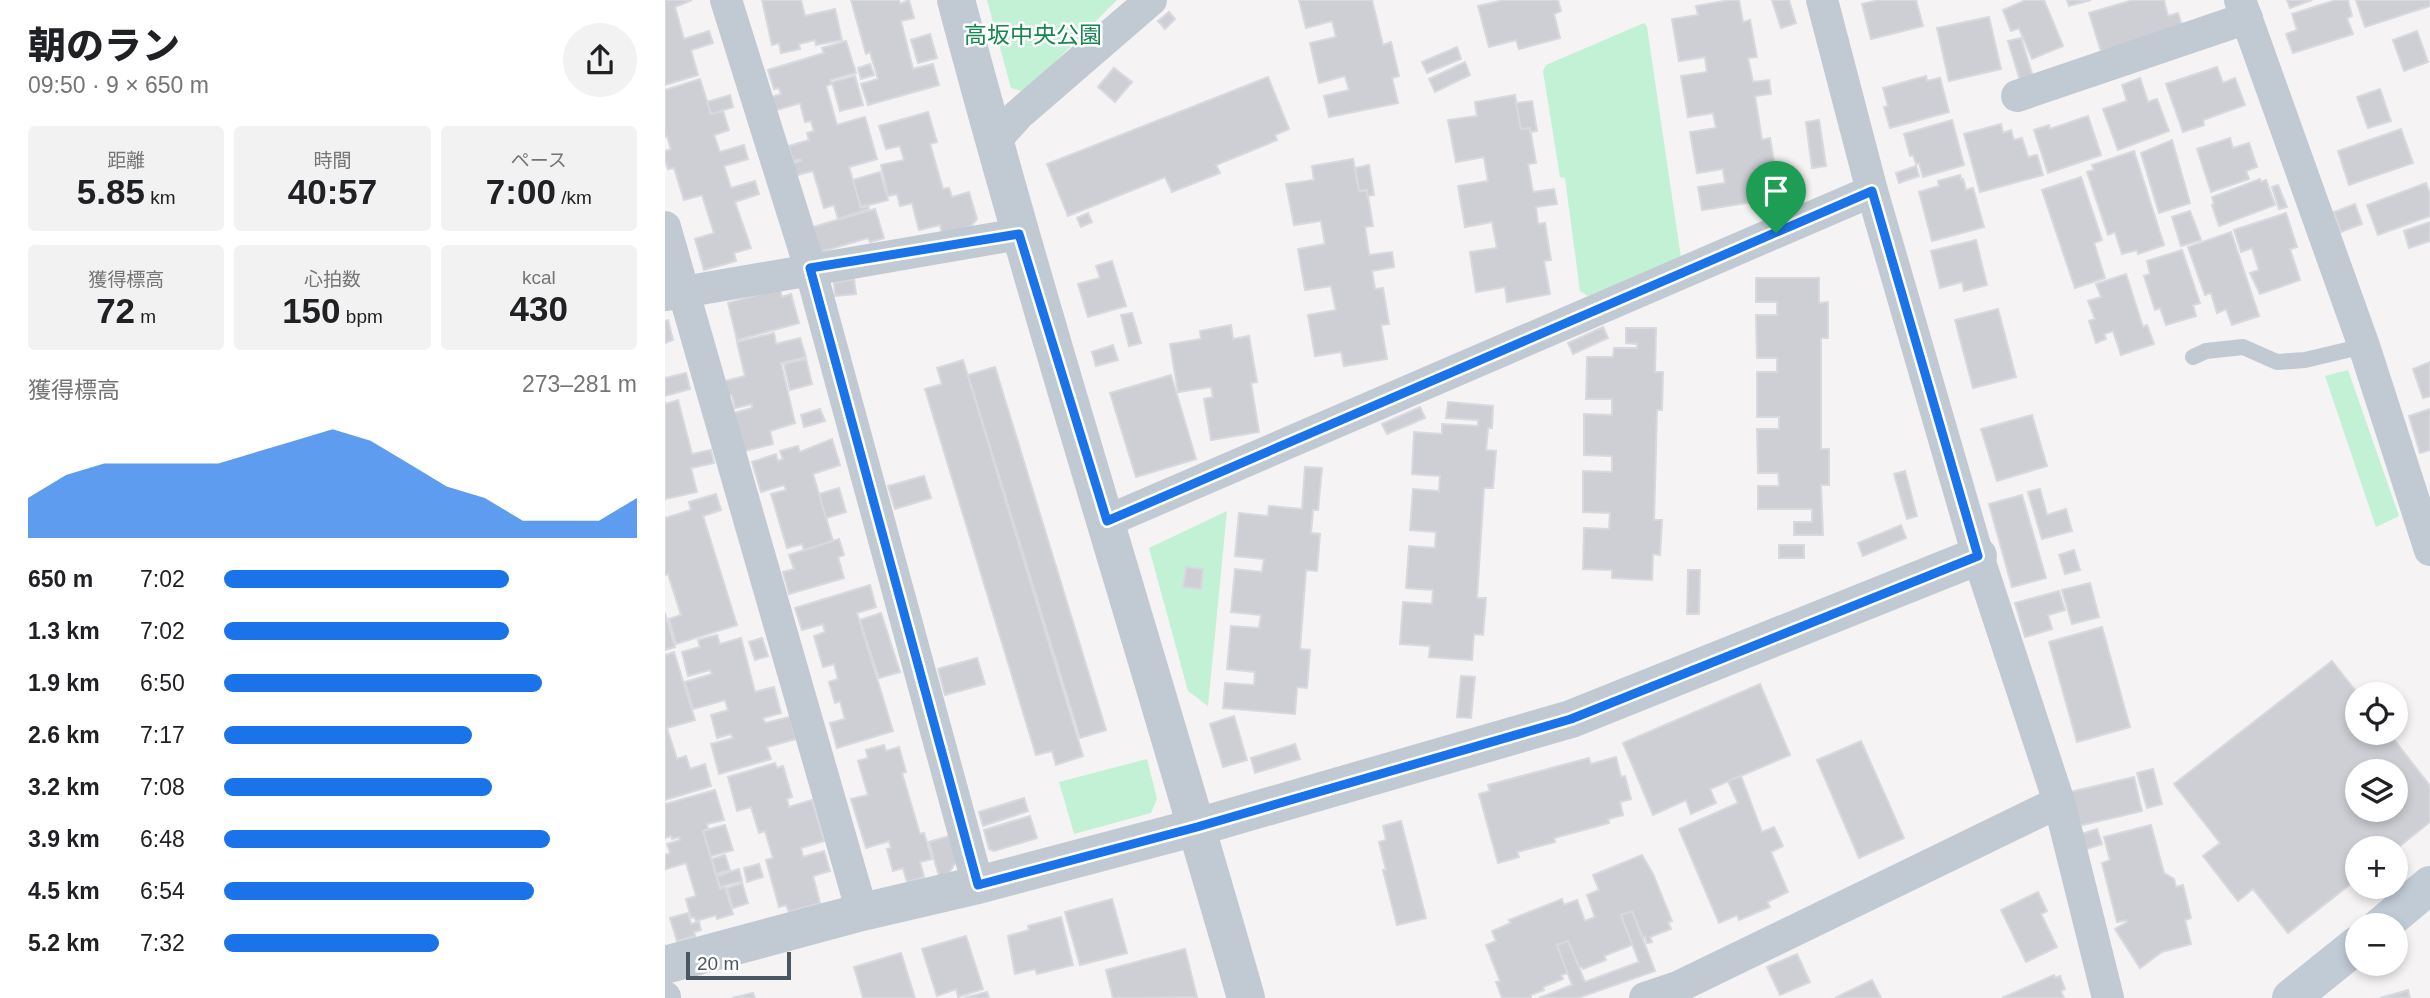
<!DOCTYPE html>
<html lang="ja">
<head>
<meta charset="utf-8">
<style>
  body { margin:0; font-family:Arial,"Noto Sans JP",sans-serif; background:#f2f2f2; color:#202124; height:100vh; display:flex; flex-direction:column; font-size:26px; white-space:nowrap }
  * { box-sizing:border-box; margin:0 }
  p { font-size:23px; color:#757577 }
  .icon { flex:none; width:38px; height:38px; fill:none; stroke:currentColor; stroke-width:2; stroke-linecap:round; stroke-linejoin:round }
  .map { position:relative; flex:1; overflow:hidden }
  .drawer { display:flex; flex-direction:column; background:#fff; width:665px }
  .drawer>* { flex:none }
  .fabs { position:absolute; left:1680px; top:682px; display:grid; gap:14px }
  .fabs a { display:grid; place-items:center; width:63px; height:63px; border-radius:50%; background:#fff; box-shadow:0 4px 10px #0003; font-size:35px }
  .scale { position:absolute; left:21px; bottom:18px; width:105px; box-sizing:border-box; padding-left:7px; border:4px solid #4a5661; border-top:0; font-size:19px; line-height:24px; white-space:nowrap; color:#4a5661; -webkit-text-stroke:5px #fff; paint-order:stroke }
  .pin { position:absolute; display:grid; place-items:center; width:60px; height:60px; color:#fff; margin:-72px -30px; border-radius:50% 50% 50% 0; rotate:-45deg; box-shadow:0 0 7px #0007 }
  .pin .icon { rotate:45deg }
  .round { display:grid; place-items:center; flex:none; width:74px; height:74px; border-radius:37px; background:#f2f2f2 }
  .headline { display:flex; align-items:center; justify-content:space-between; height:119px; padding:0 28px }
  h1 { font-size:38px; font-weight:800; line-height:52px }
  .figures { display:grid; grid-template-columns:repeat(3,1fr); gap:10px; height:119px; padding:7px 28px }
  .figures div { display:grid; align-content:center; border-radius:7px; background:#f2f2f2; text-align:center }
  .figures b { font-size:35px; font-weight:800 }
  .figures small { font-size:19px; font-weight:400 }
  .figures p { font-size:19px }
  .chart { height:196px; padding:14px 28px }
  .chart p { display:flex; justify-content:space-between }
  .chart svg { width:100%; height:126px; margin-top:7px; fill:#1a73e8; opacity:.7 }
  ul { padding:0 28px; list-style:none; font-size:23px }
  li { display:grid; grid-template-columns:112px 84px 1fr; align-items:center; height:52px }
  li i { height:18px; border-radius:9px; background:#1a73e8 }
  main { display:flex; flex:1; min-height:0 }
  .map>svg:first-child { display:block }
  .green { fill:#c3f1d5 }
  .building { fill:#cdcfd5; stroke:#d7d9de; stroke-width:2; fill-rule:evenodd }
  .lines { fill:none; stroke-linecap:round; stroke-linejoin:round }
  .service { stroke:#c1cad2; stroke-width:16 }
  .minor { stroke:#c1cad2; stroke-width:32 }
  .tertiary { stroke:#c1cad2; stroke-width:38 }
  .secondary { stroke:#c1cbd6; stroke-width:38 }
  .route-casing { stroke:#fff; stroke-width:14 }
  .route { stroke:#1a73e8; stroke-width:9 }
  .labels { text-anchor:middle; dominant-baseline:central; stroke-width:5; stroke-linejoin:round; paint-order:stroke }
  .park-label { font-size:23px; fill:#17864f; stroke:#fff }
</style>
</head>
<body>
<main>
<section class="drawer">
<div class="headline"><div><h1>朝のラン</h1><p>09:50 · 9 × 650 m</p></div><a class="round"><svg class="icon" aria-label="share" viewBox="0 0 24 24"><path d="M12 15V3M7 8l5-5 5 5M5 13v7h14v-7"/></svg></a></div>
<div class="figures">
<div><p>距離</p><b>5.85<small> km</small></b></div>
<div><p>時間</p><b>40:57</b></div>
<div><p>ペース</p><b>7:00<small> /km</small></b></div>
</div>
<div class="figures">
<div><p>獲得標高</p><b>72<small> m</small></b></div>
<div><p>心拍数</p><b>150<small> bpm</small></b></div>
<div><p>kcal</p><b>430</b></div>
</div>
<div class="chart"><p><span>獲得標高</span>273–281 m</p>
<svg viewBox="0 0 160 44" preserveAspectRatio="none"><path d="M0 44V30L10 22L20 18L30 18L40 18L50 18L60 14L70 10L80 6L90 10L100 18L110 26L120 30L130 38L140 38L150 38L160 30V44z"/></svg>
</div>
<ul>
<li><b>650 m</b>7:02<i style="width:69%"></i></li>
<li><b>1.3 km</b>7:02<i style="width:69%"></i></li>
<li><b>1.9 km</b>6:50<i style="width:77%"></i></li>
<li><b>2.6 km</b>7:17<i style="width:60%"></i></li>
<li><b>3.2 km</b>7:08<i style="width:65%"></i></li>
<li><b>3.9 km</b>6:48<i style="width:79%"></i></li>
<li><b>4.5 km</b>6:54<i style="width:75%"></i></li>
<li><b>5.2 km</b>7:32<i style="width:52%"></i></li>
</ul>
</section>
<div class="map">
<svg width="1765" height="998" viewBox="0 0 1765 998">
  <rect width="100%" height="100%" fill="#f5f3f3"/>
  <!-- green -->
  <g class="green">
    <polygon points="322,0 452,0 360,92 346,88"/>
    <polygon points="979,23 982,27 1016,258 923,296 915,291 900,178 895,177 878,71 881,65"/>
    <polygon points="1683,370 1734,516 1711,527 1660,376"/>
    <polygon points="562,511 543,706 523,691 484,548"/>
    <polygon points="482,759 492,799 486,813 409,834 394,782"/>
  </g>
  <!-- building -->
  <g class="building">
    <polygon points="0,0 27,0 10,7 19,39 44,31 48,43 26,50 33,75 0,85"/>
    <polygon points="97,0 136,0 140,16 170,9 177,40 151,45 150,40 134,44 135,49 116,53 114,43 107,45"/>
    <polygon points="186,0 234,0 235,4 244,0 249,18 236,21 248,69 268,64 274,85 203,105 196,84 213,79 205,52 201,54"/>
    <polygon points="634,0 707,0 718,45 726,42 734,76 727,78 733,103 664,117 659,96 684,90 680,76 654,83 645,43 671,37 667,21 641,28"/>
    <polygon points="839,0 893,0 896,11 889,14 895,38 854,49 851,40 824,47 813,6"/>
    <polygon points="1065,0 1074,0 1078,22 1085,20 1092,57 1083,58 1088,82 1104,80 1106,94 1090,96 1097,140 1105,138 1111,173 1103,174 1107,199 1037,210 1033,187 1060,183 1058,169 1032,173 1025,132 1051,128 1048,113 1023,117 1016,76 1042,72 1040,57 1014,61 1007,19 1033,15 1031,6"/>
    <polygon points="1107,0 1124,0 1131,23 1116,28"/>
    <polygon points="1214,0 1251,0 1258,26 1206,39 1197,4"/>
    <polygon points="1361,0 1379,0 1398,46 1367,59 1354,28 1346,31 1338,10"/>
    <polygon points="1402,0 1426,0 1404,6"/>
    <polygon points="1468,0 1499,0 1503,16 1513,13 1519,32 1436,51 1424,13"/>
    <polygon points="1622,0 1647,0 1625,8"/>
    <polygon points="1671,0 1683,0 1687,16 1682,18 1688,34 1628,53 1621,34 1632,30 1627,14"/>
    <polygon points="1691,0 1765,0 1765,6 1700,27"/>
    <polygon points="504,12 510,19 500,29 493,21"/>
    <polygon points="1324,17 1336,69 1284,81 1272,28"/>
    <polygon points="1752,31 1763,62 1739,71 1728,40"/>
    <polygon points="265,34 272,58 253,63 246,40"/>
    <polygon points="1356,38 1368,77 1355,80 1343,41"/>
    <polygon points="181,41 191,73 165,80 167,84 161,86 172,125 200,117 212,159 184,167 196,208 203,206 204,209 173,219 169,205 159,208 148,171 129,176 126,164 136,161 135,159 128,161 124,146 144,140 142,133 149,131 146,121 140,122 135,103 108,111 104,98 116,94 114,88 109,89 103,70 159,53 157,48"/>
    <polygon points="792,47 796,59 762,73 757,62"/>
    <polygon points="800,62 805,75 770,92 764,79"/>
    <polygon points="205,64 209,75 196,79 193,68"/>
    <polygon points="1552,67 1558,83 1570,78 1580,105 1538,120 1539,125 1518,132 1501,84"/>
    <polygon points="449,68 467,82 450,102 433,87"/>
    <polygon points="190,76 198,105 175,111 167,82"/>
    <polygon points="1261,76 1262,81 1275,78 1284,112 1225,128 1219,107 1223,106 1218,88"/>
    <polygon points="603,77 624,129 610,135 612,140 551,165 555,173 507,192 500,177 403,216 382,164"/>
    <polygon points="1475,78 1483,102 1492,99 1504,131 1453,150 1438,109 1462,101 1457,85"/>
    <polygon points="35,79 46,114 58,111 64,130 49,135 55,152 79,145 83,159 59,166 66,188 90,181 94,194 70,202 86,248 69,253 71,261 39,270 30,239 49,233 37,195 19,200 9,168 3,169 0,160 0,151 6,149 2,136 0,137 0,90"/>
    <polygon points="1715,89 1726,121 1703,128 1692,97"/>
    <polygon points="65,95 68,107 46,114 42,102"/>
    <polygon points="850,95 856,129 865,128 871,163 863,164 868,192 889,189 892,204 871,207 873,224 880,223 886,260 879,261 885,294 842,302 840,287 811,292 805,252 832,248 827,222 800,227 793,186 823,181 819,157 791,162 783,120 812,116 810,102"/>
    <polygon points="867,101 872,131 865,132 865,128 856,129 851,103"/>
    <polygon points="263,112 272,142 265,144 278,189 284,188 287,197 304,192 312,219 306,226 277,234 275,225 254,230 247,203 235,206 232,194 223,196 216,165 239,160 235,146 221,149 214,126"/>
    <polygon points="1423,116 1436,155 1383,173 1369,130 1384,125 1385,129"/>
    <polygon points="1154,120 1161,166 1147,168 1141,122"/>
    <polygon points="1287,120 1299,165 1258,177 1254,163 1251,164 1248,155 1245,156 1239,134"/>
    <polygon points="1336,124 1338,133 1346,130 1349,140 1357,138 1363,157 1372,155 1378,175 1315,192 1299,134"/>
    <polygon points="1736,129 1748,163 1684,185 1673,151"/>
    <polygon points="1565,138 1568,148 1584,143 1592,167 1581,171 1584,179 1546,192 1532,149"/>
    <polygon points="1507,140 1525,203 1494,213 1476,153"/>
    <polygon points="1469,151 1499,245 1473,254 1472,250 1457,254 1450,232 1443,235 1422,172 1429,170 1427,165"/>
    <polygon points="688,159 694,191 702,190 708,226 700,227 704,255 727,252 729,267 707,271 710,289 718,288 724,324 716,325 722,359 679,366 676,352 650,356 643,315 671,310 666,286 640,290 633,249 660,244 656,221 629,225 621,184 649,180 647,166"/>
    <polygon points="704,165 709,195 702,196 702,190 694,191 690,168"/>
    <polygon points="1251,166 1254,176 1234,183 1231,173"/>
    <polygon points="215,172 223,200 196,207 188,180"/>
    <polygon points="1295,175 1296,180 1298,179 1301,190 1308,188 1319,227 1267,241 1254,192 1274,186 1273,181"/>
    <polygon points="1416,177 1437,240 1429,243 1440,278 1410,288 1377,190"/>
    <polygon points="1595,179 1596,182 1601,180 1610,205 1554,226 1547,205 1549,204 1547,197"/>
    <polygon points="1761,183 1765,194 1765,216 1713,235 1702,205"/>
    <polygon points="1613,185 1622,207 1614,209 1607,187"/>
    <polygon points="1690,204 1697,224 1676,232 1669,212"/>
    <polygon points="210,209 219,238 205,242 203,238 155,252 148,227"/>
    <polygon points="1525,211 1536,240 1516,246 1507,217"/>
    <polygon points="423,213 427,222 416,227 412,218"/>
    <polygon points="1621,213 1632,247 1625,249 1635,280 1595,294 1585,273 1594,270 1587,248 1576,252 1569,230"/>
    <polygon points="1765,222 1765,241 1744,248 1739,231"/>
    <polygon points="1566,232 1594,316 1567,325 1561,309 1552,313 1546,293 1540,295 1523,247"/>
    <polygon points="1311,240 1322,285 1299,291 1297,282 1275,288 1266,251"/>
    <polygon points="1517,250 1535,303 1528,305 1531,316 1501,325 1495,308 1490,310 1479,276 1485,274 1482,261"/>
    <polygon points="447,261 461,306 423,317 413,284 435,278 431,266"/>
    <polygon points="1461,274 1478,327 1482,325 1489,344 1456,355 1448,331 1439,334 1441,339 1431,343 1424,321 1430,319 1423,301 1436,297 1431,284"/>
    <polygon points="1091,278 1154,278 1154,303 1163,302 1163,338 1156,338 1156,449 1164,449 1164,485 1156,485 1158,535 1129,535 1129,522 1147,522 1147,509 1093,509 1093,486 1114,486 1113,473 1093,473 1092,429 1114,429 1114,417 1092,417 1092,372 1112,372 1112,358 1092,358 1091,315 1112,315 1112,302 1091,302"/>
    <polygon points="189,279 191,294 170,296 169,283"/>
    <polygon points="115,289 117,297 126,294 134,323 72,340 63,303"/>
    <polygon points="1333,309 1351,377 1308,388 1290,320"/>
    <polygon points="467,313 476,343 464,346 456,315"/>
    <polygon points="3,320 8,340 0,343 0,321"/>
    <polygon points="566,325 568,339 584,336 592,382 586,383 594,432 546,440 539,399 548,397 546,387 513,392 505,344 536,339 535,331"/>
    <polygon points="938,327 943,338 908,354 903,343"/>
    <polygon points="961,328 991,328 990,372 998,372 997,410 992,410 989,520 997,520 995,555 988,554 987,580 947,578 947,570 918,569 919,528 944,529 945,513 918,512 918,471 947,472 947,456 919,455 919,414 947,415 947,399 921,399 922,357 948,357 949,348 972,348 972,344 961,343"/>
    <polygon points="109,333 111,344 135,338 141,357 116,363 130,423 105,431 108,444 79,451 69,413 87,408 87,404 70,408 67,395 60,397 56,382 80,376 72,342"/>
    <polygon points="448,345 453,360 431,366 427,352"/>
    <polygon points="141,359 147,384 125,390 119,364"/>
    <polygon points="298,360 418,756 391,765 387,751 371,755 260,389 277,384 272,368"/>
    <polygon points="1765,362 1765,396 1758,398 1748,369"/>
    <polygon points="330,367 441,730 415,738 303,375"/>
    <polygon points="21,373 25,389 0,396 0,378"/>
    <polygon points="506,375 531,459 471,477 445,393"/>
    <polygon points="13,400 27,454 46,450 49,463 26,468 32,492 0,499 0,402 1,404"/>
    <polygon points="783,402 828,406 827,428 823,428 821,450 831,451 828,488 819,488 812,598 821,598 818,635 809,634 807,660 764,657 765,646 735,644 738,602 767,604 768,590 741,588 744,546 770,548 771,532 745,530 748,489 774,491 775,476 747,474 749,432 777,434 777,424 813,426 813,420 781,418"/>
    <polygon points="755,407 760,418 722,434 717,424"/>
    <polygon points="155,409 160,421 139,427 136,415"/>
    <polygon points="1765,409 1765,450 1755,453 1744,416"/>
    <polygon points="1367,415 1382,466 1332,481 1316,429"/>
    <polygon points="167,439 175,465 148,474 168,541 139,550 137,544 122,548 106,494 121,490 119,485 96,492 87,462 111,454 113,461 118,459 115,451 133,446 135,452"/>
    <polygon points="640,467 657,468 653,510 648,510 646,533 655,534 652,571 641,570 635,649 645,650 642,688 632,687 630,714 558,708 560,683 589,685 590,672 562,669 566,626 594,628 596,615 566,612 570,569 597,572 599,559 570,556 574,513 603,516 604,506 637,509"/>
    <polygon points="1240,471 1252,516 1242,519 1229,474"/>
    <polygon points="259,476 266,498 230,509 223,486"/>
    <polygon points="174,488 181,512 161,518 154,494"/>
    <polygon points="1375,489 1382,515 1401,509 1407,531 1377,539 1363,492"/>
    <polygon points="51,494 56,510 38,516 72,625 11,644 4,619 16,615 3,574 0,575 0,518 26,510 24,502"/>
    <polygon points="1357,495 1381,578 1347,587 1324,504"/>
    <polygon points="1236,525 1241,538 1198,556 1193,543"/>
    <polygon points="174,539 179,555 173,557 179,578 124,594 118,572 129,569 124,555"/>
    <rect x="1114" y="545" width="25" height="13"/>
    <polygon points="1409,550 1415,570 1400,574 1394,555"/>
    <polygon points="521,567 538,569 536,589 518,587"/>
    <polygon points="1023,570 1035,570 1034,614 1022,614"/>
    <polygon points="1425,583 1434,617 1407,624 1397,590"/>
    <polygon points="205,585 211,607 192,613 228,731 172,748 165,723 180,719 175,701 170,703 164,682 173,679 169,664 158,667 149,636 160,632 158,624 137,630 130,608"/>
    <polygon points="1394,591 1400,610 1383,615 1387,629 1360,637 1350,603"/>
    <polygon points="0,613 10,647 0,650"/>
    <polygon points="216,613 235,672 214,678 195,620"/>
    <polygon points="1437,627 1465,727 1412,742 1384,642"/>
    <polygon points="52,635 55,644 76,638 90,692 109,687 116,713 98,718 100,723 125,717 131,739 102,747 106,759 54,774 46,744 68,738 66,734 52,738 46,715 63,710 60,700 28,709 20,682 47,674 45,670 23,676 17,652 35,647 33,640"/>
    <polygon points="97,638 103,656 90,660 84,642"/>
    <polygon points="9,652 30,720 2,728 12,759 21,756 25,769 40,764 46,786 0,800 0,655"/>
    <polygon points="312,658 320,684 280,695 273,669"/>
    <path d="M1667,661L1694,695L1692,733H1724L1765,786V822L1731,849H1692V879L1623,933L1588,889L1573,901L1538,856L1555,843L1509,784ZM1692,772H1731V810H1692Z"/>
    <polygon points="796,676 810,677 806,718 792,717"/>
    <polygon points="1095,684 1125,755 1045,789 1051,803 1026,814 1021,800 988,815 958,743"/>
    <polygon points="569,716 582,760 558,767 545,724"/>
    <polygon points="1196,741 1239,838 1194,858 1152,760"/>
    <polygon points="630,744 635,759 590,773 586,758"/>
    <polygon points="219,745 221,751 234,747 241,772 237,773 255,834 259,833 267,859 255,862 259,877 242,882 238,868 228,871 222,849 226,848 224,841 201,848 186,799 203,795 193,761 203,758 201,750"/>
    <polygon points="951,757 956,777 960,776 966,799 955,802 958,815 943,819 944,823 889,838 890,842 852,852 854,857 833,863 814,794 825,791 823,785 924,758 926,764"/>
    <polygon points="110,763 112,768 118,766 127,797 122,799 124,807 147,800 159,841 136,848 138,857 159,851 165,871 148,876 155,903 124,912 121,905 114,907 101,860 108,858 100,831 94,833 86,807 72,811 63,777"/>
    <polygon points="1488,769 1497,804 1482,808 1472,773"/>
    <polygon points="1076,776 1097,832 1109,827 1118,846 1106,852 1123,892 1102,902 1105,907 1074,920 1072,915 1054,923 1014,829 1073,803 1063,781"/>
    <polygon points="1469,777 1477,811 1413,826 1405,792"/>
    <polygon points="50,790 59,820 42,824 43,829 38,831 55,889 60,887 68,914 52,919 51,915 31,921 29,917 26,918 21,899 31,896 21,863 1,869 0,864 0,855 5,853 2,844 15,840 14,837 7,839 6,836 0,838 0,804"/>
    <polygon points="359,798 363,811 318,826 314,812"/>
    <polygon points="365,816 372,838 329,851 324,849 319,830"/>
    <polygon points="736,821 761,918 732,925 718,870 721,870 714,842 721,840 718,826"/>
    <polygon points="60,825 68,850 46,856 38,831"/>
    <polygon points="1486,825 1499,873 1509,879 1511,887 1518,885 1526,918 1520,920 1526,944 1497,952 1475,968 1450,929 1462,922 1461,920 1452,922 1437,863 1445,860 1439,837"/>
    <polygon points="1432,829 1437,844 1416,851 1411,836"/>
    <polygon points="284,836 292,860 284,873 274,876 264,842"/>
    <polygon points="60,855 65,870 51,874 47,859"/>
    <polygon points="977,855 988,874 1007,921 1003,922 1006,929 985,937 987,942 982,943 980,937 978,938 967,911 956,915 967,945 939,956 941,960 918,969 917,967 914,967 903,941 892,945 903,973 896,975 898,979 878,987 879,990 866,995 866,998 837,998 831,982 835,981 821,945 831,941 827,931 846,923 844,920 897,899 899,905 912,900 920,921 930,917 922,895 934,890 928,875"/>
    <polygon points="94,864 98,877 82,882 79,868"/>
    <polygon points="74,869 77,881 55,887 52,876"/>
    <polygon points="77,883 83,903 68,908 62,888"/>
    <polygon points="1373,892 1382,911 1376,914 1392,947 1361,962 1336,910"/>
    <polygon points="447,899 462,953 415,965 400,912"/>
    <polygon points="967,911 990,971 913,998 874,998 907,985 892,945 903,941 920,982 974,962 956,915"/>
    <polygon points="23,913 26,924 34,922 36,930 29,932 30,936 12,941 5,918"/>
    <polygon points="396,917 408,965 372,974 370,969 350,974 343,936 364,930 363,926"/>
    <polygon points="301,936 318,989 293,997 291,989 272,996 257,949"/>
    <polygon points="520,949 532,997 448,998 441,970"/>
    <polygon points="236,953 250,998 198,998 189,967"/>
    <polygon points="1132,954 1145,982 1115,995 1102,967"/>
    <polygon points="1389,975 1390,978 1395,976 1400,989 1396,991 1399,998 1337,998"/>
    <polygon points="1207,980 1216,998 1170,998"/>
    <polygon points="1743,990 1745,998 1715,998"/>
    <polygon points="322,992 324,998 299,998"/>
    <polygon points="88,993 90,998 67,998"/>
  </g>
  <g class="lines">
    <!-- service -->
    <polyline class="service" points="1528,357 1541,351 1578,347 1612,362 1640,360 1699,346"/>
    <!-- minor -->
    <g class="minor">
      <polyline points="61,0 145,268 313,885"/>
      <polyline points="1157,0 1207,191 1313,556 1394,802 1443,998"/>
      <polyline points="1575,0 1699,346 1765,550"/>
      <polyline points="1352,96 1582,18"/>
      <polyline points="329,142 353,115 486,0"/>
      <polyline points="0,227 197,912"/>
      <polyline points="1,295 354,234"/>
      <polyline points="442,521 1207,191"/>
      <polyline points="0,997 0,998"/>
      <polyline points="980,998 1013,987 1394,802"/>
    </g>
    <!-- tertiary -->
    <g class="tertiary">
      <path d="M291,0C380,335 486,665 581,998"/>
      <polyline points="0,965 197,912 313,885 532,827 906,719 1313,556"/>
    </g>
    <!-- secondary -->
    <g class="secondary">
      <polyline points="1716,926 1765,885"/>
      <polyline points="1626,998 1692,945"/>
    </g>
  </g>
  <g class="lines">
    <!-- route casing -->
    <g class="route-casing">
      <polygon id="route" points="1207,191 1313,556 906,719 532,827 313,885 145,268 354,234 442,521"/>
    </g>
    <!-- route -->
    <use href="#route" class="route"/>
  </g>
  <g class="labels">
    <!-- park labels -->
    <g class="park-label">
      <text x="368" y="35">高坂中央公園</text>
    </g>
  </g>
</svg>
<div class="fabs">
<a><svg class="icon" aria-label="locate" viewBox="0 0 24 24"><circle cx="12" cy="12" r="6"/><path d="M12 2v4M12 18v4M2 12h4M18 12h4"/></svg></a>
<a><svg class="icon" aria-label="layers" viewBox="0 0 24 24"><path d="M12 4l9 5-9 5-9-5zM3 14l9 5 9-5"/></svg></a>
<a>+</a>
<a>−</a>
</div>
<div class="scale">20 m</div>
<div class="pin" style="left:1111px;top:233px;background:#1e9e55"><svg class="icon" aria-label="arrive" viewBox="0 0 24 24"><path d="M6 21V4h12l-3 4 3 4H6"/></svg></div>
</div>
</main>
</body>
</html>
